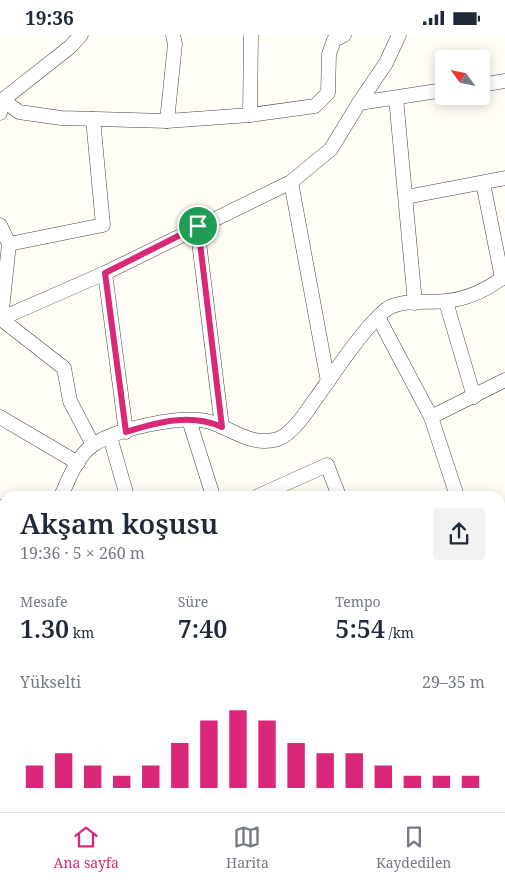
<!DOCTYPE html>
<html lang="tr">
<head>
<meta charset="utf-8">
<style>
  body { margin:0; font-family:"Noto Serif",serif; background:#f2f2f3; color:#1f2937; height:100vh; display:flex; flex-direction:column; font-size:19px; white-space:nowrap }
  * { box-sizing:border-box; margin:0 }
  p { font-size:16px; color:#747a83 }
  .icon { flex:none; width:28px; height:28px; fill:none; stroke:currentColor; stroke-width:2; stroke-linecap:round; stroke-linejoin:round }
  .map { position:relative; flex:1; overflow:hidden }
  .side { position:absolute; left:0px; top:456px; width:505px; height:321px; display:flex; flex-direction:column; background:#fff; border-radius:15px 15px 0 0; box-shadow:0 2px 12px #0003 }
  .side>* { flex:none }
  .needle { width:32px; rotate:303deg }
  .tools { position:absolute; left:435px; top:15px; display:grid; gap:10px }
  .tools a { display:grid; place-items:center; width:55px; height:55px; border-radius:5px; background:#fff; box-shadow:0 2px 12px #0003; font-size:25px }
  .pin { position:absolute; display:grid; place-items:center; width:42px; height:42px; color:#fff; margin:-21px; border:2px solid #fff; border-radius:50%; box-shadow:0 1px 5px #0007 }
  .round { display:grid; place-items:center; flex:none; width:52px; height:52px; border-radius:5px; background:#f2f2f3 }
  .summary { display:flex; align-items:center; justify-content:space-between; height:85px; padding:0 20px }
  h1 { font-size:28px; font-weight:600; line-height:38px }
  .stats { display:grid; grid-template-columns:repeat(3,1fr); gap:8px; height:85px; padding:5px 20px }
  .stats div { display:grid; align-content:center }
  .stats b { font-size:25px; font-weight:600 }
  .stats small { font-size:14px; font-weight:400 }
  .stats p { font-size:14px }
  .chart { height:140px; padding:10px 20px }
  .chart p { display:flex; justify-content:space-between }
  .chart svg { width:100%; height:90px; margin-top:5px; stroke:#db2777; stroke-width:6 }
  .status { display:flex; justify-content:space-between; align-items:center; height:35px; padding:0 25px; background:#fff; direction:ltr }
  .status svg { height:14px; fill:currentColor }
  .menu { display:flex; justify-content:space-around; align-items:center; height:70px; border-top:1px solid #e0e1e3; background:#fff; font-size:14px; color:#747a83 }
  .menu a { display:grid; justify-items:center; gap:2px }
  .menu .active { color:#db2777 }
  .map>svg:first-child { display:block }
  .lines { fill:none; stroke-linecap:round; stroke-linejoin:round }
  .minor-casing { stroke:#444; stroke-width:15 }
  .tertiary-casing { stroke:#444; stroke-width:19 }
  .minor { stroke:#fff; stroke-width:14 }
  .tertiary { stroke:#fff; stroke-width:18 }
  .route-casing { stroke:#fff; stroke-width:10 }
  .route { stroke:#db2777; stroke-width:6 }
</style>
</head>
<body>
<div class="status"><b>19:36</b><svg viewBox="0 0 49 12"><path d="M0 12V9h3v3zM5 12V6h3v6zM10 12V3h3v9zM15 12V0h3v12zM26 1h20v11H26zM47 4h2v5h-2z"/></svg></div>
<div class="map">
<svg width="505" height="777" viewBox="0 0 505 777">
  <rect width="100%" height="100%" fill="#fffdf5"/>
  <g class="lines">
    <!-- minor casing -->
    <g class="minor-casing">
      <g id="minor">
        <polyline points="481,50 505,46"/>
        <polyline points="396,63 415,268"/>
        <polyline points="0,67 70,12 81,0"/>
        <polyline points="359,68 444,55"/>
        <polyline points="0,78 3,65 19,77 61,83 167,86 250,80 315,71 328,58 329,19 334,5 344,0"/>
        <polyline points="250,80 251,0"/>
        <polyline points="167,86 175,9 173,0"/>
        <polyline points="291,147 328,347"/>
        <polyline points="483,148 502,243"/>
        <polyline points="406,162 505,143"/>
        <polyline points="0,190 9,209 1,284 64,333 70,366 93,410"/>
        <polyline points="197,191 222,392"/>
        <polyline points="9,209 103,190 93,84"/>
        <polyline points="105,238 126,397"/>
        <polyline points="446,267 474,362"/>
        <polyline points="378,282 431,382 457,461"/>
        <polyline points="0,284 105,238 291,147 331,114 359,68 386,28 399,0"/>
        <polyline points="0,382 78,428"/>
        <polyline points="431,382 505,345"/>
        <polyline points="189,385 213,461"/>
        <polyline points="110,402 127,461"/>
        <path d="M61,461C69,444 77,421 93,410C114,394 184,379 210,387C233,394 251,412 278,404C292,399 306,378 314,366C333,340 351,311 373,287C378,283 382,277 387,274C401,264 430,268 446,266C467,264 488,254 505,241"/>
        <polyline points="258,461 327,430 339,461"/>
        <polyline points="0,472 5,475"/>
        <polyline points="500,525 505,523"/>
        <polyline points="0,529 5,526"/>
        <polyline points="0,591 5,588"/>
        <polyline points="500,592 505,591"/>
        <polyline points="500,679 505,680"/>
        <polyline points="0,741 5,742"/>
        <polyline points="56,772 64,777"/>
        <polyline points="92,777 94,772"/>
        <polyline points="207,777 209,772"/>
        <polyline points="312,777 314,772"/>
      </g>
    </g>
    <!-- tertiary casing -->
    <g class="tertiary-casing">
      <g id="tertiary">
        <polyline points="0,680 5,679"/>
        <polyline points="500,743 505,744"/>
      </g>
    </g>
    <!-- minor -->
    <use href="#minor" class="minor"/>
    <!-- tertiary -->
    <use href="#tertiary" class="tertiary"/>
  </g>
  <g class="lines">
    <!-- route casing -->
    <g class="route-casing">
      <path id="route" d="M198,191L222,392C190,378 158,387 126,397L105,238Z"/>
    </g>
    <!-- route -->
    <use href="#route" class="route"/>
  </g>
</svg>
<div class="tools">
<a><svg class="needle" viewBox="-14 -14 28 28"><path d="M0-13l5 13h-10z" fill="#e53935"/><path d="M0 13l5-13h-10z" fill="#747a83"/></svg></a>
</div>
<div class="pin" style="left:198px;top:191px;background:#1e9e55"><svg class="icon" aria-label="arrive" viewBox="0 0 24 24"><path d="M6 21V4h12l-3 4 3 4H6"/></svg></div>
<section class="side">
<div class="summary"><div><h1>Akşam koşusu</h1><p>19:36 · 5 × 260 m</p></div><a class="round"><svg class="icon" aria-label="share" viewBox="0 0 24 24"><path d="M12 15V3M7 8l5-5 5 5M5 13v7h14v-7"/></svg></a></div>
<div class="stats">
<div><p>Mesafe</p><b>1.30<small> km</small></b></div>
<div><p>Süre</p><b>7:40</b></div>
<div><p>Tempo</p><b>5:54<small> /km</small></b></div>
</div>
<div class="chart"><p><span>Yükselti</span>29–35 m</p>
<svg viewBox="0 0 160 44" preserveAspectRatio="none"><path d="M5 44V33M15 44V27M25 44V33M35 44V38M45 44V33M55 44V22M65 44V11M75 44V6M85 44V11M95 44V22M105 44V27M115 44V27M125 44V33M135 44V38M145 44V38M155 44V38"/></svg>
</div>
</section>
</div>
<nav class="menu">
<a class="active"><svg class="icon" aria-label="home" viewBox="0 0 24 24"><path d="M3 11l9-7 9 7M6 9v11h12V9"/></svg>Ana sayfa</a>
<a><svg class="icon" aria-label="map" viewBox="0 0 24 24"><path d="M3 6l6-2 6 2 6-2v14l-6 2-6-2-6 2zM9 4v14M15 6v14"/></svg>Harita</a>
<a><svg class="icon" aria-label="saved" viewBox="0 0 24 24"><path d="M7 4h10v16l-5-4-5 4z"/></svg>Kaydedilen</a>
</nav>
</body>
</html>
